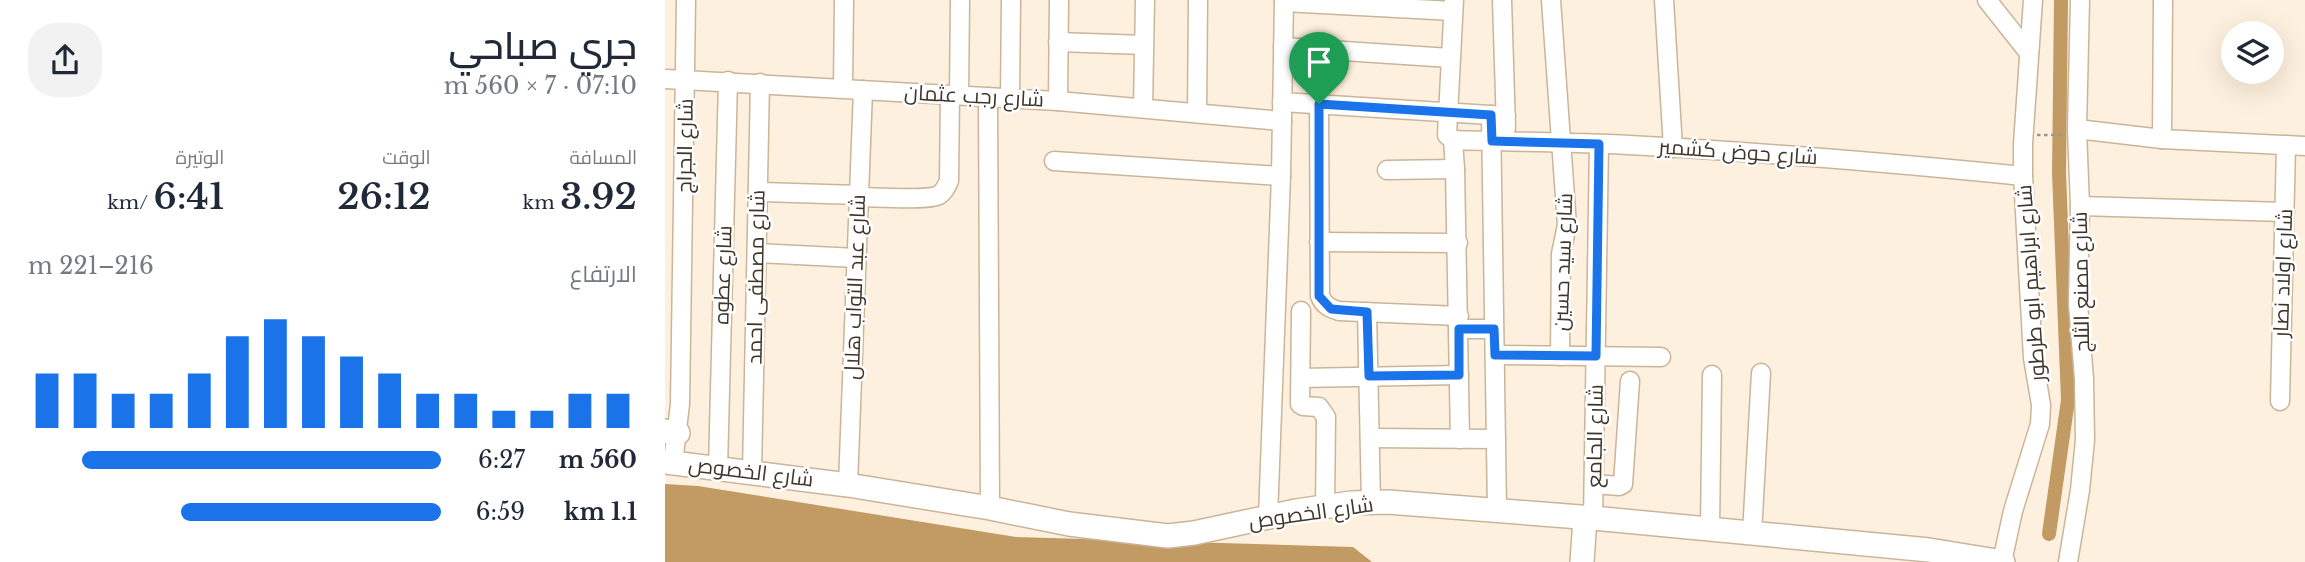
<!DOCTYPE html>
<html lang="ar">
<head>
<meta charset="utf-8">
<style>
  body { margin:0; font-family:"Libre Baskerville",Cairo,serif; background:#f2f2f3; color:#1f2937; direction:rtl; height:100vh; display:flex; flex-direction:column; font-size:26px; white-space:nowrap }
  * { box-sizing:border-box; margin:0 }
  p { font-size:23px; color:#747a83 }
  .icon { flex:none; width:38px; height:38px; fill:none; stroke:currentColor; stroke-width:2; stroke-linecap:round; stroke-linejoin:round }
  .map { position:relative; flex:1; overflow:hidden; direction:ltr }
  .sheet { display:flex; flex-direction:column; background:#fff; width:665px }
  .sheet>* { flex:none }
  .controls { position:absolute; left:1556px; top:21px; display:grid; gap:14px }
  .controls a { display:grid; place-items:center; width:63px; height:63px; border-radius:50%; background:#fff; box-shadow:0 7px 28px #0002; font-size:35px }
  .pin { position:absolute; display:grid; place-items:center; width:60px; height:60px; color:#fff; margin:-72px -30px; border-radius:50% 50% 50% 0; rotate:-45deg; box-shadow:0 0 7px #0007 }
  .pin .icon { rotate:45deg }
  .round { display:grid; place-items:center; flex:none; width:74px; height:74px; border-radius:28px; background:#f2f2f3 }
  .headline { display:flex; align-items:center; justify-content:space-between; height:119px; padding:0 28px }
  h1 { font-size:38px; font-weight:600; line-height:52px }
  .figures { display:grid; grid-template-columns:repeat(3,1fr); gap:10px; height:119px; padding:7px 28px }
  .figures div { display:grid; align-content:center }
  .figures b { font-size:35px; font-weight:600 }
  .figures small { font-size:19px; font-weight:400 }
  .figures p { font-size:19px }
  .chart { height:196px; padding:14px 28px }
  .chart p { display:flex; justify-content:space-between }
  .chart svg { width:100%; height:126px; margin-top:7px; stroke:#1a73e8; stroke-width:6 }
  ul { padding:0 28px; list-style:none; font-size:23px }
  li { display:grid; grid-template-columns:112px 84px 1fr; align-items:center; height:52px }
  li i { height:18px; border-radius:9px; background:#1a73e8 }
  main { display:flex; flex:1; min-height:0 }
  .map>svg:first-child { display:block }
  .water { fill:#c29a64 }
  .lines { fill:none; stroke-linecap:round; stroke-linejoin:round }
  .canal { stroke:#c29a64; stroke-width:14 }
  .minor-casing { stroke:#cab598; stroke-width:21 }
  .major-casing { stroke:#cab598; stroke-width:26 }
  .path { stroke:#9f9485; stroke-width:2.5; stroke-dasharray:3.5 3.5; stroke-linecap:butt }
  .minor { stroke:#fff; stroke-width:18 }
  .major { stroke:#fff; stroke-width:23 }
  .route-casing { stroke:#fff; stroke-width:14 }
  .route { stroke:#1a73e8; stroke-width:9 }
  .labels { text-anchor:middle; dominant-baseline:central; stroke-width:5; stroke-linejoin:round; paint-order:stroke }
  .street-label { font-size:21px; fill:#3f362a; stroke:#fff }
</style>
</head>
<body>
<main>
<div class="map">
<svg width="1640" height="562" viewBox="0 0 1640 562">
  <rect width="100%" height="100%" fill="#fdf0de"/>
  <!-- water -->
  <polygon class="water" points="0,484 33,486 351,537 688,547 707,562 0,562"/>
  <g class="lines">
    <!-- canal -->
    <polyline class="canal" points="1384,534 1403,400 1394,173 1396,0"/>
    <!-- minor casing -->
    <g class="minor-casing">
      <g id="minor">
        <polyline points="789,0 782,135 788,140 790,169 795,439"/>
        <polyline points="837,0 841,128"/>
        <polyline points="886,0 902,225 896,254 895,356"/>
        <polyline points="999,0 1008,148"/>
        <polyline points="1322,0 1364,53"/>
        <polyline points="619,2 788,11"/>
        <polyline points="393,42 479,45"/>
        <polyline points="618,47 785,58"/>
        <polyline points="0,79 393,101 617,121"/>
        <polyline points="178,88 179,0"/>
        <polyline points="294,95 295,0"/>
        <polyline points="323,97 325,508"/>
        <polyline points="345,98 346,0"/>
        <polyline points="393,101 394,0"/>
        <polyline points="617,102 841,116"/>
        <path d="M654,104L655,296C659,306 665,308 674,311L794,316"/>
        <polyline points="478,108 480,0"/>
        <polyline points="532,113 533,0"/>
        <polyline points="826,115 832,510"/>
        <polyline points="1412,129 1497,139 1640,146"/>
        <polyline points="1497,139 1498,0"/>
        <path d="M788,140C847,142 906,142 964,145C1096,152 1227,163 1358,176"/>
        <polyline points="389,161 616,176"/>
        <polyline points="722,170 790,169"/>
        <polyline points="93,192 193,195"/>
        <path d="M193,197C209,197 262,201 274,195C279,192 281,187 284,181L285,95"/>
        <polyline points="1415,206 1620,212"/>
        <polyline points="654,242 793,243"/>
        <polyline points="92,253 191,258"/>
        <polyline points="636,311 635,404 638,406 654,407 661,417 660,507"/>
        <polyline points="702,312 706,503"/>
        <polyline points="794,329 829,329"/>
        <polyline points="830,355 996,357"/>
        <polyline points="636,378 794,375"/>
        <polyline points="1615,401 1621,145"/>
        <polyline points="705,438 831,439"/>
        <polyline points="8,463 15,404 21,0"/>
        <polyline points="53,468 63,81"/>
        <polyline points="87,472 95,83"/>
        <polyline points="929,484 954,486 958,484 965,381"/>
        <polyline points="183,485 198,90"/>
        <polyline points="603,517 616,176 619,0"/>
        <polyline points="928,518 934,144"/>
        <polyline points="1045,530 1047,375"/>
        <polyline points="1087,534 1096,373"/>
        <polyline points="1337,562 1348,511 1375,424 1376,405 1368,358 1358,176 1358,144 1368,0"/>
        <polyline points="1403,562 1415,490 1420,440 1419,379 1413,304 1415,206 1412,129 1415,0"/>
      </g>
    </g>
    <!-- major casing -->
    <g class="major-casing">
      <g id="major">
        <polyline points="0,431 13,433"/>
        <polyline points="0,462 183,485 325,508 404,524 503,536 529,533 631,511 686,503 723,502 928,518 1264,550 1338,562"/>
        <polyline points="917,562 920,518"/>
      </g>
    </g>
    <!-- path -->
    <polyline class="path" points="1372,135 1397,135"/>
    <!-- minor -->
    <use href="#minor" class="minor"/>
    <!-- major -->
    <use href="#major" class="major"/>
  </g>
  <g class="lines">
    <!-- route casing -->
    <g class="route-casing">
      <polygon id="route" points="654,104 826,115 827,141 934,144 931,356 830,355 829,329 794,329 794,375 704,376 702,312 666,309 654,296"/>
    </g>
    <!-- route -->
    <use href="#route" class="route"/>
  </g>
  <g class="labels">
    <!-- street labels -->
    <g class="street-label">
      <text transform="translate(309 96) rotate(3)">شارع رجب عثمان</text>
      <text transform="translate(20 146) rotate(-89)">شارع الجراج</text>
      <text transform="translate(1073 152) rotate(4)">شارع حوض كشمير</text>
      <text transform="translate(898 262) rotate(-88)">شارع سيد حسين</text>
      <text transform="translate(1618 273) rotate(-88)">شارع اولاد نصار</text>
      <text transform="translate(58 275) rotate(-88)">شارع عطوه</text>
      <text transform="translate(91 277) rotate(-89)">شارع مصطفى احمد</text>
      <text transform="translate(1416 282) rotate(-91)">شارع مصنع الثلج</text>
      <text transform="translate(1366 283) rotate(-94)">شارع ابراهيم ابو طرطور</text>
      <text transform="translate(190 287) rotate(-88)">شارع عبد التواب هلال</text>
      <text transform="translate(930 436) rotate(-89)">شارع الجامع</text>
      <text transform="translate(86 472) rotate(7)">شارع الخصوص</text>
      <text transform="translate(646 513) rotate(-8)">شارع الخصوص</text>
    </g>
  </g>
</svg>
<div class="controls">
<a><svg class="icon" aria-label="layers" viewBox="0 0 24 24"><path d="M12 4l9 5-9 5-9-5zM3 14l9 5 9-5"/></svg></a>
</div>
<div class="pin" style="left:654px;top:104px;background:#1e9e55"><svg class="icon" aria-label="arrive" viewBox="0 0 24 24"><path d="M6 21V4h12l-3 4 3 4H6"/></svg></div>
</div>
<section class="sheet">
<div class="headline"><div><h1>جري صباحي</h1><p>07:10 · 7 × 560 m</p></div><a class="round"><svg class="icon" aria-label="share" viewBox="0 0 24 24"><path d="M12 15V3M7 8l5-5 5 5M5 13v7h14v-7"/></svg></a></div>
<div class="figures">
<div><p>المسافة</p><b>3.92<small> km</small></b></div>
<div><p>الوقت</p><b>26:12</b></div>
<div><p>الوتيرة</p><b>6:41<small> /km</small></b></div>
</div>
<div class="chart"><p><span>الارتفاع</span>216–221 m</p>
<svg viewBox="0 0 160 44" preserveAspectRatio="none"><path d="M5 44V25M15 44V25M25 44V32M35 44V32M45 44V25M55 44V12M65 44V6M75 44V12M85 44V19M95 44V25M105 44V32M115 44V32M125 44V38M135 44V38M145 44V32M155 44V32"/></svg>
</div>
<ul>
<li><b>560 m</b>6:27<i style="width:87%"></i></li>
<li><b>1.1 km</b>6:59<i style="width:63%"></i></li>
</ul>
</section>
</main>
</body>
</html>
